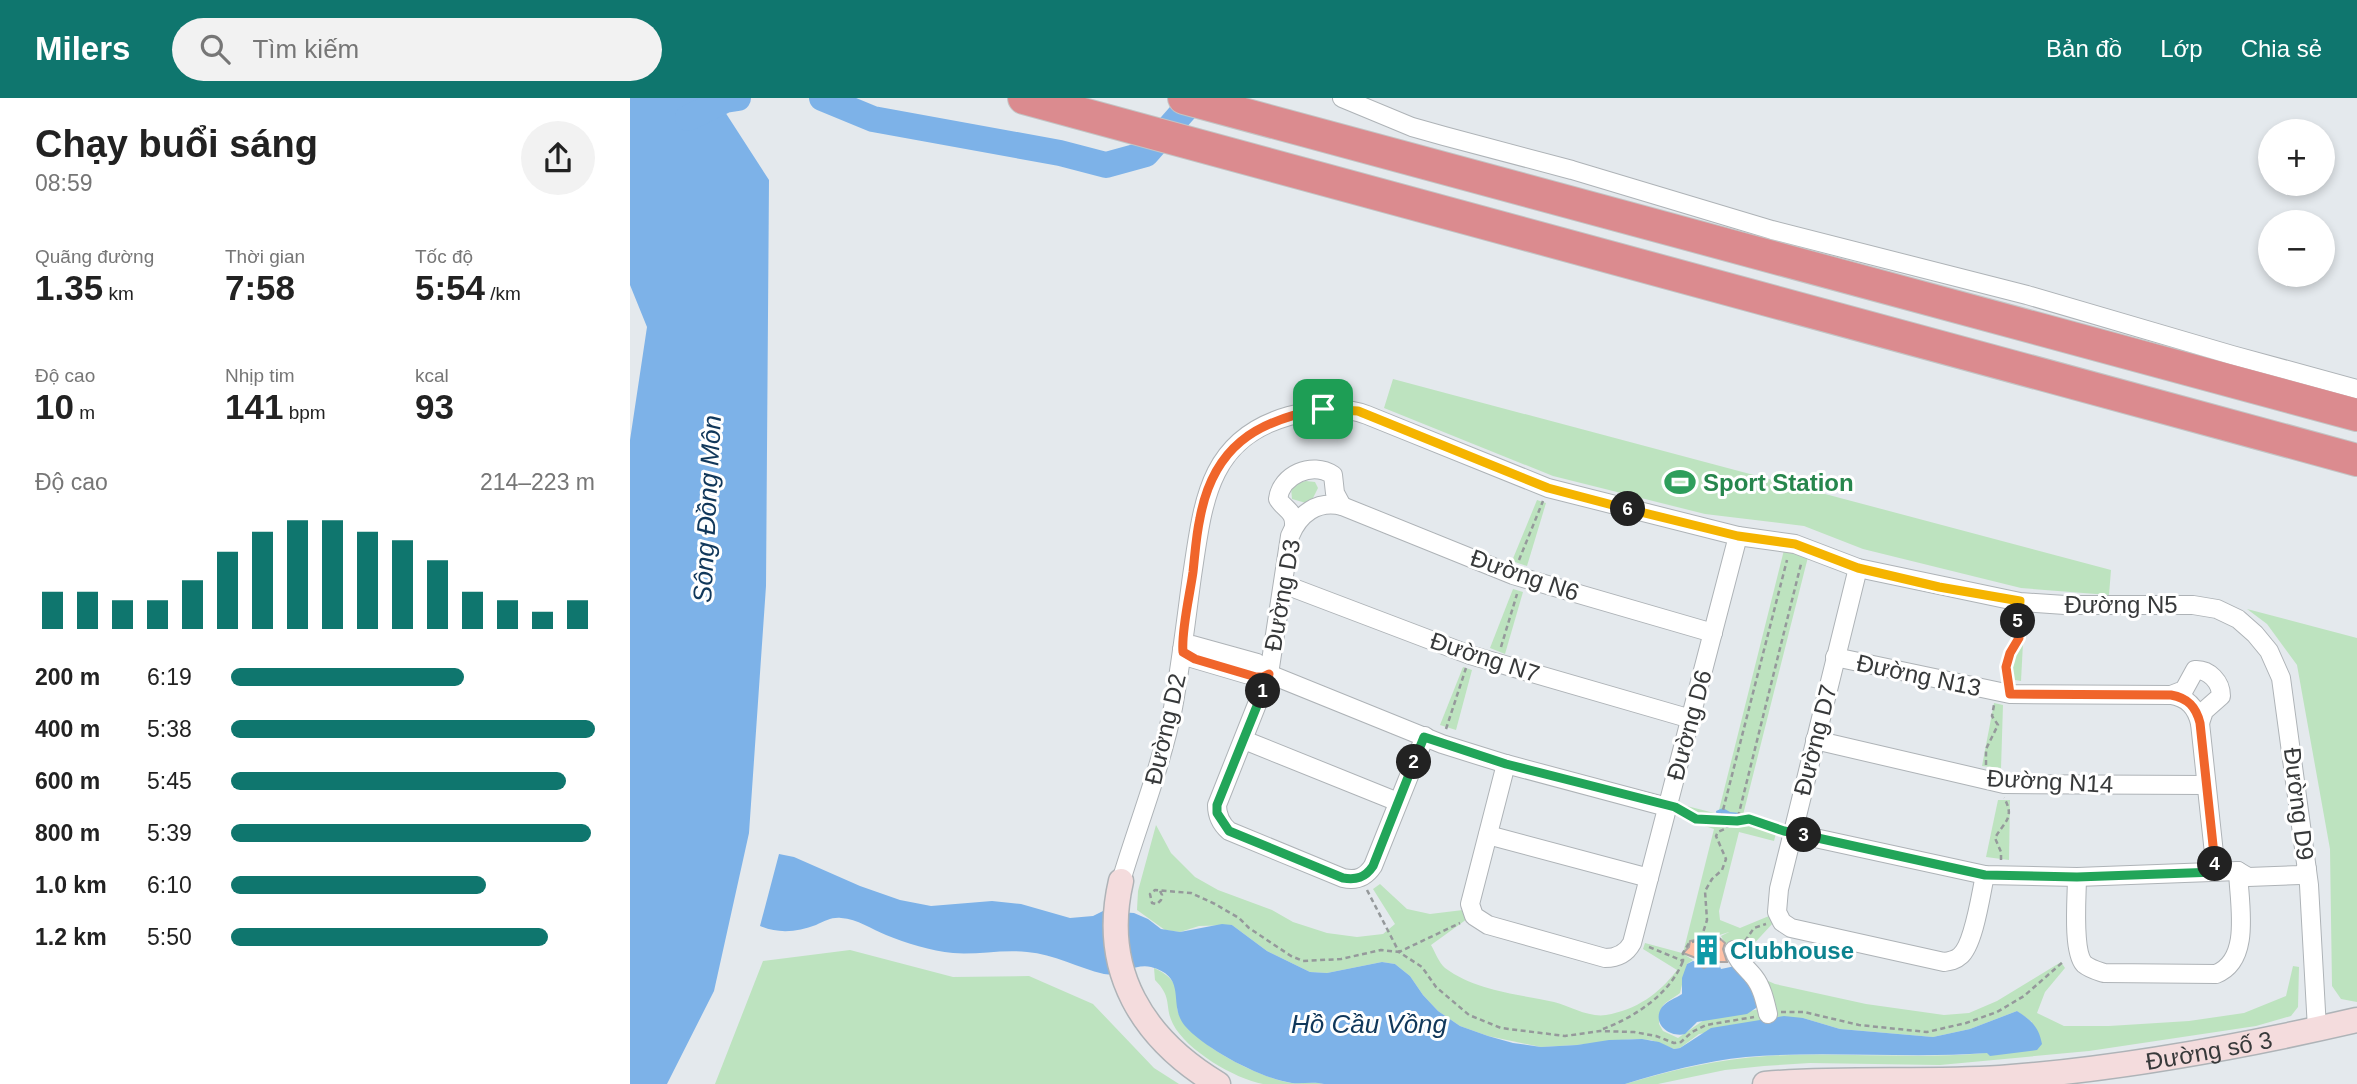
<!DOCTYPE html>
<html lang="vi">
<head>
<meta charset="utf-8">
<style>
  body { margin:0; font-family:Arial,sans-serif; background:#f2f2f2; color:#222; height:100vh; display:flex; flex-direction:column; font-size:26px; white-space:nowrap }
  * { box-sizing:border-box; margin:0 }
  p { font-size:23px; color:#767676 }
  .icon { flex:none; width:38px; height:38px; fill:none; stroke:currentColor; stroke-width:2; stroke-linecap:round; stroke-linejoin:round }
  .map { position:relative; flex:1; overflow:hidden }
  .details { display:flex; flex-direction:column; background:#fff; width:630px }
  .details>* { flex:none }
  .controls { position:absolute; left:1628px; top:21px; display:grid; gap:14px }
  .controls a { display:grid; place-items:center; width:77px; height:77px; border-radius:50%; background:#fff; box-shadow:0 4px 10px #0003; font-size:35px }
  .pin { position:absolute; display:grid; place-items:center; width:60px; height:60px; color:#fff; margin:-30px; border-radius:14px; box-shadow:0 4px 10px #0006 }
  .km { position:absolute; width:35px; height:35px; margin:-18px; border-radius:50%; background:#222; color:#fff; font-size:19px; line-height:35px; text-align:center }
  .round { display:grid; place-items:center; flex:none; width:74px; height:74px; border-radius:37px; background:#f2f2f2 }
  .headline { display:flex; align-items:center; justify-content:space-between; height:119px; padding:0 35px }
  h1 { font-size:38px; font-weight:700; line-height:52px }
  .stats { display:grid; grid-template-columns:repeat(3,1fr); gap:10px; height:119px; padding:7px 35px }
  .stats div { display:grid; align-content:center }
  .stats b { font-size:35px; font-weight:700 }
  .stats small { font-size:19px; font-weight:400 }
  .stats p { font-size:19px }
  .chart { height:196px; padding:14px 35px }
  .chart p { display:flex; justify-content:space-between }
  .chart svg { width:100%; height:126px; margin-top:7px; stroke:#0f766e; stroke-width:6 }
  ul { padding:0 35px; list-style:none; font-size:23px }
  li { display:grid; grid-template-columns:112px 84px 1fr; align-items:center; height:52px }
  li i { height:18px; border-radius:9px; background:#0f766e }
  header { display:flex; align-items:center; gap:42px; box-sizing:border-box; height:98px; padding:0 35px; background:#0f766e; color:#fff }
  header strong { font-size:33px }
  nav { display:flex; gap:38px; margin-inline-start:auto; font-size:24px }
  .search { width:490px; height:63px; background:#f2f2f2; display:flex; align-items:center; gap:18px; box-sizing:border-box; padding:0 24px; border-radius:38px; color:#767676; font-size:26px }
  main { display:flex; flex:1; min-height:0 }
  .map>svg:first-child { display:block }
  .green { fill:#bde3bf }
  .water { fill:#7db2e8 }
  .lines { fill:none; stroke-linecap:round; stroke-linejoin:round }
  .river { stroke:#7db2e8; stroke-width:26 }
  .building { fill:#fdc1a7; stroke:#aca6a4; stroke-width:2 }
  .street-casing { stroke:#aeb3b7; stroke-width:20 }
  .secondary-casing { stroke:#aeb3b7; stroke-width:27 }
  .highway-casing { stroke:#c3c4c4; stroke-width:34 }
  .path { stroke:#95999b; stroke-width:2.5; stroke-dasharray:5 3.5; stroke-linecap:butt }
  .street { stroke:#fff; stroke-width:18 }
  .secondary { stroke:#f4dcdd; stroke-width:24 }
  .highway { stroke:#db8b8f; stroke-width:32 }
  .split-1-casing { stroke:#fff; stroke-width:14 }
  .split-2-casing { stroke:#fff; stroke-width:14 }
  .split-3-casing { stroke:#fff; stroke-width:14 }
  .split-4-casing { stroke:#fff; stroke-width:14 }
  .split-5-casing { stroke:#fff; stroke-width:14 }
  .split-6-casing { stroke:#fff; stroke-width:14 }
  .split-7-casing { stroke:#fff; stroke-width:14 }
  .split-1 { stroke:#f0652b; stroke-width:9 }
  .split-2 { stroke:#22a559; stroke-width:9 }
  .split-3 { stroke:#22a559; stroke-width:9 }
  .split-4 { stroke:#22a559; stroke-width:9 }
  .split-5 { stroke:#f0652b; stroke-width:9 }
  .split-6 { stroke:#f5b400; stroke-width:9 }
  .split-7 { stroke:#f5b400; stroke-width:9 }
  .labels { text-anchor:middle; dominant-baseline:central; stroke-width:6; stroke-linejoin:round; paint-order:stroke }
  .leisure-label { font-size:24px; font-weight:bold; fill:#27864d; stroke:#fff; text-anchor:start }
  .street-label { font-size:24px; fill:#37393a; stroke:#fff }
  .culture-label { font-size:24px; font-weight:bold; fill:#0d838f; stroke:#fff; text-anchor:start }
  .water-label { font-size:26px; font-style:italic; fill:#10375a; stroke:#fff }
</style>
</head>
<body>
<header>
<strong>Milers</strong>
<div class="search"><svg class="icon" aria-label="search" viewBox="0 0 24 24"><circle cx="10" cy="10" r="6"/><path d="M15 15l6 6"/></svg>Tìm kiếm</div>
<nav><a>Bản đồ</a><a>Lớp</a><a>Chia sẻ</a></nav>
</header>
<main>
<section class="details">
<div class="headline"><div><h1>Chạy buổi sáng</h1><p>08:59</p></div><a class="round"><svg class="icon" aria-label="share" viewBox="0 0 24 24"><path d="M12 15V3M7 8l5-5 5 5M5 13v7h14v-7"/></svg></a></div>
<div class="stats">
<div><p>Quãng đường</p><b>1.35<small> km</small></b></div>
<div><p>Thời gian</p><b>7:58</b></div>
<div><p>Tốc độ</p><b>5:54<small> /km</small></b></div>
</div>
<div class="stats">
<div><p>Độ cao</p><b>10<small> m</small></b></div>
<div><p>Nhịp tim</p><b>141<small> bpm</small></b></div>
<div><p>kcal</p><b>93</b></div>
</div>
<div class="chart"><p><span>Độ cao</span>214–223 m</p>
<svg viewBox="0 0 160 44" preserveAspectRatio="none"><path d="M5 44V31M15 44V31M25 44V34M35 44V34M45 44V27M55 44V17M65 44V10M75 44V6M85 44V6M95 44V10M105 44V13M115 44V20M125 44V31M135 44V34M145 44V38M155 44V34"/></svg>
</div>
<ul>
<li><b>200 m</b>6:19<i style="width:64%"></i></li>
<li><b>400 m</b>5:38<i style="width:100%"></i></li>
<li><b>600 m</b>5:45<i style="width:92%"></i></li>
<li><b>800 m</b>5:39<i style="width:99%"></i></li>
<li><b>1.0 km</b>6:10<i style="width:70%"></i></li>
<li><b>1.2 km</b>5:50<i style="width:87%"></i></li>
</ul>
</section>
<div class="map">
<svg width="1727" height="986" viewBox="0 0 1727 986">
  <rect width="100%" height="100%" fill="#e4e9ed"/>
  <!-- green -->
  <g class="green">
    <polygon points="763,281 1481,472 1479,497 1391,490 1233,451 1174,428 1075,416 923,378 754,310"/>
    <polygon points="676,383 685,384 688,390 683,400 676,405 662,401 661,390 665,386"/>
    <polygon points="907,402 916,405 897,468 882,463"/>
    <path d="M1156,444L1180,451L1113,717L1148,728L1144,743L1109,734L1089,813L1090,822L1110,830L1139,818L1144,824L1118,852L1114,863L1127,878L1145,886L1236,906L1314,917L1339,915L1367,903L1431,864L1435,870L1415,894L1407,915L1434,928H1479L1559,923L1614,915L1656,898L1663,868L1669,869L1668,909L1661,918L1626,928L1459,953L1310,967L1180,965L1134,968L1095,972L1028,986H995C1041,972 1089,961 1137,958C1217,953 1299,964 1378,952L1402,924L1387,913L1340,931L1303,939L1210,931L1173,920L1069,936L1050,950L1044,951L1021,942L1002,941L947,947L911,949L858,938L830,928L808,913L793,897L780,878L765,866L752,864L697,875L680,874L637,853L602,827L569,828L550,834L535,832L507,812L508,793L526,727L541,755L565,779L588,792L642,812L663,824L697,835L727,839L753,836L765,826L743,791L750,786L777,811L800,816L833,812L837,821L801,847C805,854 809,865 815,870C846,893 888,896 924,904C939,908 960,920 976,917C1006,912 1029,896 1047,872L1013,851L1015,845L1052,855L1063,862L1057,866L1050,895C1034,907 1030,904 1029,926L1033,933L1048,940L1074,922L1130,911L1091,838L1099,834L1080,840L1081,844L1066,841L1053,855L1084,731L1050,720L1053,707L1088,716Z"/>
    <polygon points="883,491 893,494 875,556 860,550"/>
    <polygon points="1617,511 1727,540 1727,904 1711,901 1702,888 1700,751 1667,567 1637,526"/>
    <polygon points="1384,525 1394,526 1391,583 1374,580"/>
    <polygon points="833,569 842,572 826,632 810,627"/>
    <polygon points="1364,605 1373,607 1371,670 1352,668"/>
    <polygon points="1368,702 1380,702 1379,762 1356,759"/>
    <polygon points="220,852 323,879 399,878 463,906 524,970 549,986 85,986 133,863"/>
    <path d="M524,870C537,876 546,883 548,897C548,903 546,909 548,914C562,947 628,979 661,985C672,986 683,983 694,986C674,986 652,986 633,986C605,981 556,952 543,926C534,908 543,900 525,882Z"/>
  </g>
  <!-- water -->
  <g class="water">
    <polygon points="0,0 86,0 139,82 136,488 119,735 84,893 37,986 0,986 0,342 17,229 0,187"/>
    <path d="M1093,710L1100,714L1110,715L1107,722L1111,721L1102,728L1097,730C1090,725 1087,721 1086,713Z"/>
    <path d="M149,756L164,759L230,788L270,802L301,808L362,803L391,806L440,820L463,818L473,813L504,815L518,821L531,831L550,834L592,826L602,827L637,853L680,874L697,875L752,864L765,866L780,878L793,897L808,913L830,928L858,938L883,945L911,949L947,947L979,942L1012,941L1029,944L1044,951L1050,950L1081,930L1154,918L1173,920L1210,931L1303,939L1340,931L1387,913C1401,922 1409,929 1412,946L1407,952L1360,958L1357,955C1276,961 1196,952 1116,959C1075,963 1034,974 995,986H694C683,983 673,986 662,985C632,981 575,951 555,928C537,907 559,879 521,869C505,865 489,879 474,876C448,870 424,856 397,854C373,851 347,857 323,855C301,853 276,845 256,837C241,831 228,821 211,820C202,819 195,823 186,827C168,834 148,836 130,828Z"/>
    <path d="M1087,862L1091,871L1110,867L1120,879L1128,906L1126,910L1117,916L1067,924L1055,936C1039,940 1021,925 1032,909C1037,903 1046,900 1052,896V880L1057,866L1063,863L1080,868Z"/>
  </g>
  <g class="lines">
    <!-- river -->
    <g class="river">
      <polyline points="192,0 243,21 430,55 476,67 516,56 565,0"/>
      <polyline points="58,20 95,2 108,0"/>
    </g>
  </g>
  <!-- building -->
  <polygon class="building" points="1086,837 1095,845 1093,851 1097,864 1085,864 1074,870 1069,867 1066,860 1053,855 1059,849 1060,843"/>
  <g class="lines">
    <!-- street casing -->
    <g class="street-casing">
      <g id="street">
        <polyline points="712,0 782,29 814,38 942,72 1142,132 1397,197 1602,257 1727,291"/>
        <path d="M664,428C665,413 655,412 648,401C651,377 682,363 703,377L705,395L712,408"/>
        <path d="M1228,470L1149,791L1147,814L1152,824L1161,830L1314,864C1320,863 1326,862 1330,858C1344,847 1351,795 1355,777"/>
        <polyline points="653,486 840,557 1061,621"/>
        <polyline points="552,552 562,547 627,565 636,570 639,576 812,646 876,666 1037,709"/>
        <polyline points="552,552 558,559 626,579 633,579 639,576"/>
        <path d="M1205,559L1380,596L1541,597C1558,600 1566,609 1570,625L1586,774"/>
        <path d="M1541,597L1554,592L1565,572C1579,571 1591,584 1591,598L1574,613L1570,625"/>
        <path d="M795,638L743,768C735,780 726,783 713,780L599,733C591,726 587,718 587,707L639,576L660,438C669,416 687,402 712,408L883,477L1083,535"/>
        <polyline points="614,642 768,704"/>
        <polyline points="1185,642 1374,686 1576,687"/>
        <path d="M876,666L840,806L844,818L858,827L975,860C987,860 996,856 1002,845L1108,438"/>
        <polyline points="1162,735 1355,777 1447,779 1608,773 1618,779 1670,777 1677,771"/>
        <polyline points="858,737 1019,780"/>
        <path d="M1447,779C1447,798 1442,852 1454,866C1460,871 1468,873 1474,875L1586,876C1622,862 1609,805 1608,773"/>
        <path d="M491,783C508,726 531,669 543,610C551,566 556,522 562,478C573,406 577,341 659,318C685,311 711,307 737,317L918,390L1108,438L1165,446L1228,470L1390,504L1435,507H1563L1587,511L1608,521L1625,536L1639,553L1651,580L1679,787L1687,931"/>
        <path d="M1104,852C1107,863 1117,870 1124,879C1132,889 1135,903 1138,916"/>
      </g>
    </g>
    <!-- secondary casing -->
    <g class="secondary-casing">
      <g id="secondary">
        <path d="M491,783C470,873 513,941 588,986"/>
        <path id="s1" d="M1135,986C1213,979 1292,985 1370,980C1490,971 1610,949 1727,922"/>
      </g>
    </g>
    <!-- highway casing -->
    <g class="highway-casing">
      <g id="highway">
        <polyline points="394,0 1727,362"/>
        <polyline points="554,0 1727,317"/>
      </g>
    </g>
    <!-- path -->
    <g class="path">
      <polyline points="889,462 913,403"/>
      <polyline points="871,549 887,496"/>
      <polyline points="1377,580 1377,561 1389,540 1388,521"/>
      <polyline points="816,631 836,570"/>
      <polyline points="1356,667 1356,651 1368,627 1362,618 1364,607"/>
      <polyline points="1053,715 1066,721 1107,723 1171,466"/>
      <polyline points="1091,720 1157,462"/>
      <polyline points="1107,723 1119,721 1147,731"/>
      <path d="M1371,762V754L1365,740C1373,725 1386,720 1374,700"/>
      <polyline points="737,792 769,854 830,825"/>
      <polyline points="530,793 532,797 531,802 527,806 522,805 520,796 525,792 561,795 585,806 609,820 619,830 661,858 673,863 711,861 751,852 769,854 792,869 806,889 839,917 871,930 935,938 970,933 1004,934 1026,938 1044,945 1051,944 1062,934 1076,927 1124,919"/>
      <polyline points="1071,841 1077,822 1075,793 1082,781 1092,772 1096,761 1086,738 1088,734 1097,730 1098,723"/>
      <polyline points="1115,843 1124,830 1136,826"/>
      <polyline points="1019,849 1053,863 1053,855 1059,845 1082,838 1092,842"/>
      <polyline points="1151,914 1174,914 1229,927 1297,934 1336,925 1367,914 1394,898 1434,863"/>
      <path d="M973,931C1005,919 1040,896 1053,863"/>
    </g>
    <!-- street -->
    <use href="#street" class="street"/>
    <!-- secondary -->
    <use href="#secondary" class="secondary"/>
    <!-- highway -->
    <use href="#highway" class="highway"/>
  </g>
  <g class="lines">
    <!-- split-1 casing -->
    <g class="split-1-casing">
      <path id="split-1" d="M633,593L639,576L633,579H626L565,561L553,554C551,533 560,496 563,474C565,456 566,438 570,420C583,350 625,322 693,311"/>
    </g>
    <!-- split-2 casing -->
    <g class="split-2-casing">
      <path id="split-2" d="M633,593L587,707V715L599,733L713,780C726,782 735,780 743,768L784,664"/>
    </g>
    <!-- split-3 casing -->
    <g class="split-3-casing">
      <polyline id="split-3" points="784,664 794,639 876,666 1045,709 1066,721 1107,723 1119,721 1154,733 1174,737"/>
    </g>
    <!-- split-4 casing -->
    <g class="split-4-casing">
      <polyline id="split-4" points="1174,737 1355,777 1447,779 1586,774 1585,766"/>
    </g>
    <!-- split-5 casing -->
    <g class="split-5-casing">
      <path id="split-5" d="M1388,523L1389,540L1380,555L1376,569L1380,596L1541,597C1558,600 1566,609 1570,625L1585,766"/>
    </g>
    <!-- split-6 casing -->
    <g class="split-6-casing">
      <polyline id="split-6" points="998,411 1108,438 1165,446 1228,470 1309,489 1390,503 1388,523"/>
    </g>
    <!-- split-7 casing -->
    <g class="split-7-casing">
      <polyline id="split-7" points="693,311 728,313 918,390 998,411"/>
    </g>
    <!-- split-1 -->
    <use href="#split-1" class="split-1"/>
    <!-- split-2 -->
    <use href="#split-2" class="split-2"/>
    <!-- split-3 -->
    <use href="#split-3" class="split-3"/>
    <!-- split-4 -->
    <use href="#split-4" class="split-4"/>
    <!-- split-5 -->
    <use href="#split-5" class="split-5"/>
    <!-- split-6 -->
    <use href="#split-6" class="split-6"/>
    <!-- split-7 -->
    <use href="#split-7" class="split-7"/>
  </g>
  <!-- icons -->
  <defs>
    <g id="stadium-bare" transform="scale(2.415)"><path d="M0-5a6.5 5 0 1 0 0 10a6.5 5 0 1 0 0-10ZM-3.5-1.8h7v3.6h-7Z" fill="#2e9e5b" stroke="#fff" stroke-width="2.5" paint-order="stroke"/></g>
    <g id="building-bare" transform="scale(2.415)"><path d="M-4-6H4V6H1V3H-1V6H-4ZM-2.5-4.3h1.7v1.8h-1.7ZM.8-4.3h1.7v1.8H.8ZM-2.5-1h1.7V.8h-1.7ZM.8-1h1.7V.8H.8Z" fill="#0f9aa8" stroke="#fff" stroke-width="2.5" paint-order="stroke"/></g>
  </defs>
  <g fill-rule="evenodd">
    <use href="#stadium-bare" x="1050" y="384"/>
    <use href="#building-bare" x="1077" y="852"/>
  </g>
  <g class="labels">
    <!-- leisure labels -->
    <g class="leisure-label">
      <text x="1073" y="384">Sport Station</text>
    </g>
    <!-- street labels -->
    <g class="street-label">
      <text transform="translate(895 477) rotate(19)">Đường N6</text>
      <text transform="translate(652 497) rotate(-80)">Đường D3</text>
      <text x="1491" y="506">Đường N5</text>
      <text transform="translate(855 559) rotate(18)">Đường N7</text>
      <text transform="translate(1289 577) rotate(12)">Đường N13</text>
      <text transform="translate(1059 627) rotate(-75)">Đường D6</text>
      <text transform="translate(535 631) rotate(-77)">Đường D2</text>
      <text transform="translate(1185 642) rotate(-76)">Đường D7</text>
      <text transform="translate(1420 683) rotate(3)">Đường N14</text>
      <text transform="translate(1669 706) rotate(83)">Đường D9</text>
      <text stroke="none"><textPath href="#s1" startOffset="446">Đường số 3</textPath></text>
    </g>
    <!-- culture labels -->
    <g class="culture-label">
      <text x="1100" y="852">Clubhouse</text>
    </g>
    <!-- water labels -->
    <g class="water-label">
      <text transform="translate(77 411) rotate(-87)">Sông Đồng Môn</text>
      <text x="739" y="926">Hồ Cầu Vồng</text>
    </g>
  </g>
</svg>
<div class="controls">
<a>+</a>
<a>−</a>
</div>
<div class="pin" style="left:693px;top:311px;background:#1e9e55"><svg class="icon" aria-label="arrive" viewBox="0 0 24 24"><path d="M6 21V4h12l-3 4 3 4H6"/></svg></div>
<b class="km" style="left:633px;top:593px">1</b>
<b class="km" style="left:784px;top:664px">2</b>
<b class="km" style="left:1174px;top:737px">3</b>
<b class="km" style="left:1585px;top:766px">4</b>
<b class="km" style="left:1388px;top:523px">5</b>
<b class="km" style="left:998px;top:411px">6</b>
</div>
</main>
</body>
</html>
